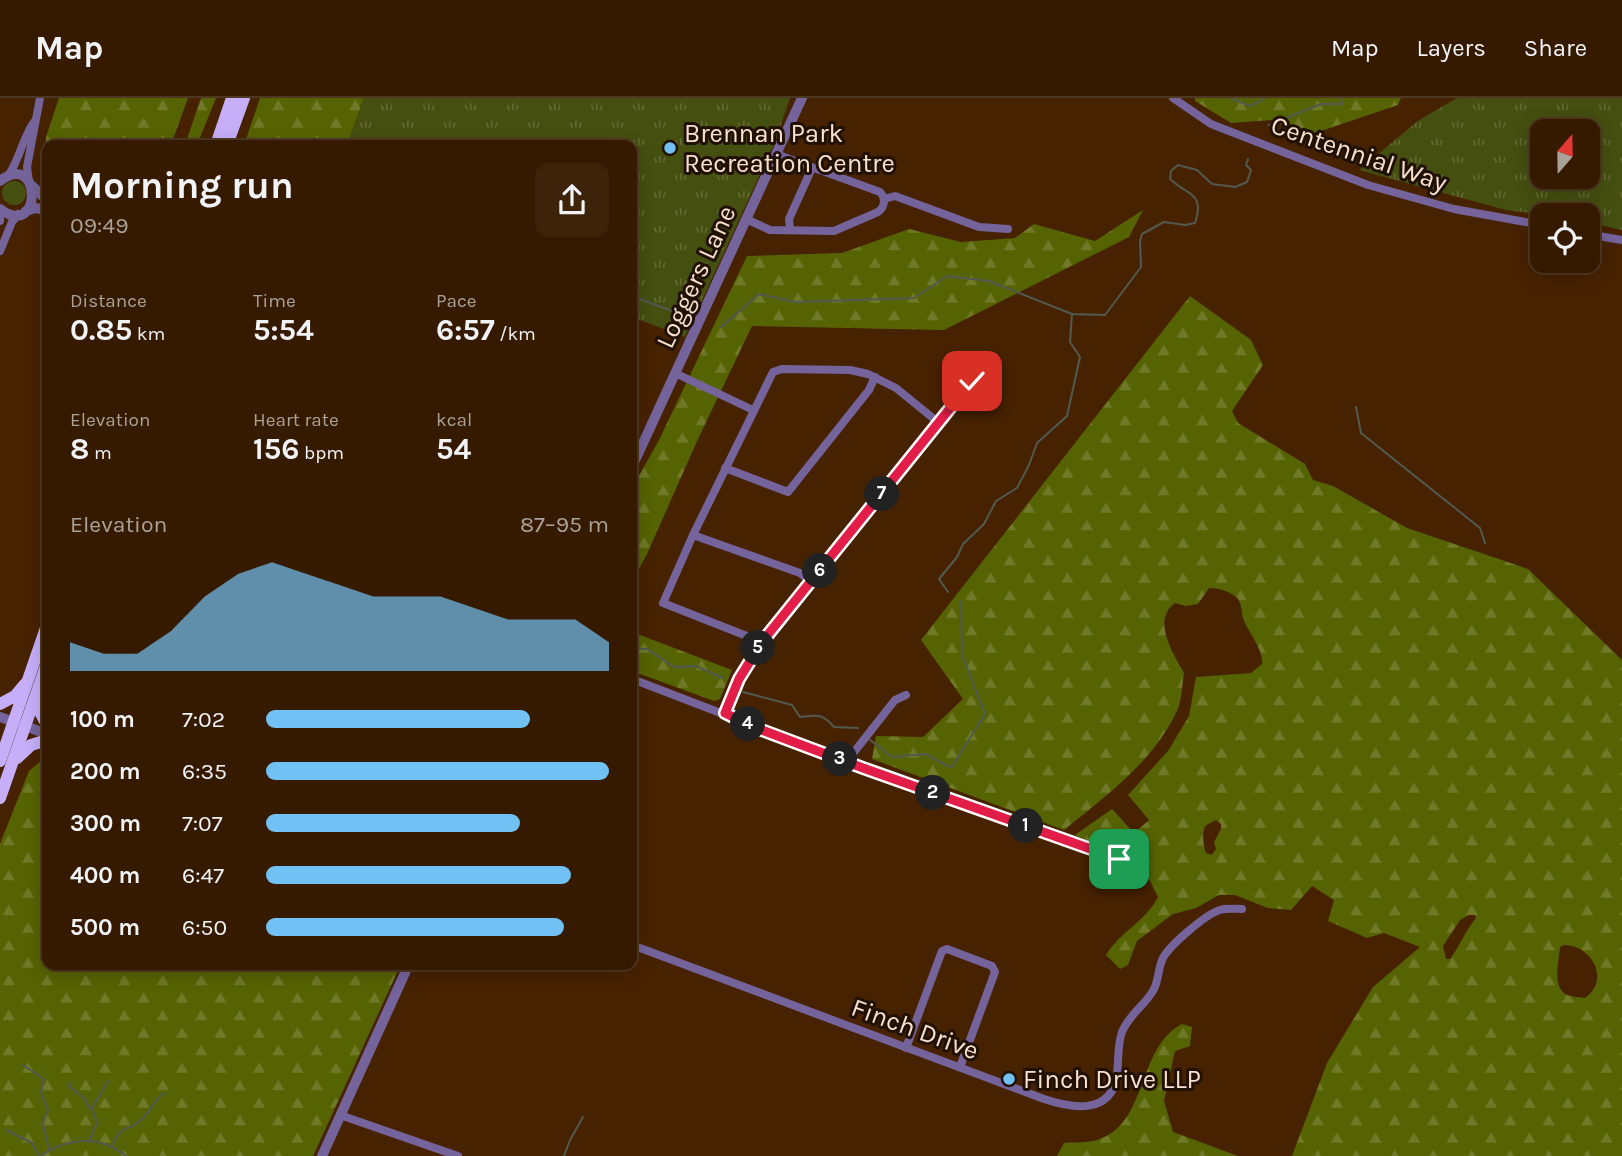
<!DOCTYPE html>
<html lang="en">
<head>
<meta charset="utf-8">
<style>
  body { margin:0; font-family:Karla,sans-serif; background:#3d230a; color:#f1f3f6; height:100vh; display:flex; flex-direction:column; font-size:26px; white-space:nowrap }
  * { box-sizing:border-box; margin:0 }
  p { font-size:23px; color:#aaa199 }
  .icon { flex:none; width:38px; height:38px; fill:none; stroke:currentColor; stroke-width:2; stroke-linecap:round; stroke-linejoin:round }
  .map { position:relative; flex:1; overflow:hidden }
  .panel { position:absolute; left:42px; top:42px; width:595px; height:830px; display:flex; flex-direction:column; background:#351a00; border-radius:14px; box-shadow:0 4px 18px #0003,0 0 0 2px #4f3822 }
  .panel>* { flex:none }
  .needle { width:46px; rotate:20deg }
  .tools { position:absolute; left:1530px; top:21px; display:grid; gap:14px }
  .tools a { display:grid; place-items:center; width:70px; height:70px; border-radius:14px; background:#351a00; box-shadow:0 4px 18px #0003,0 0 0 2px #4f3822; font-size:35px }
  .pin { position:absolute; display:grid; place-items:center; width:60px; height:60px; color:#fff; margin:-30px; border-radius:14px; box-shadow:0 4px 10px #0006 }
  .km { position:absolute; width:35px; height:35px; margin:-18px; border-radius:50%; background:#222; color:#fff; font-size:19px; line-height:35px; text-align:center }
  .round { display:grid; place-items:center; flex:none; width:74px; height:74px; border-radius:14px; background:#3d230a }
  .head { display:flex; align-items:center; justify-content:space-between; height:119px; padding:0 28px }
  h1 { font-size:38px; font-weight:700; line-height:52px }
  .metrics { display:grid; grid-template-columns:repeat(3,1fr); gap:10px; height:119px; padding:7px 28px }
  .metrics div { display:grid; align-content:center }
  .metrics b { font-size:30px; font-weight:700 }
  .metrics small { font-size:19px; font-weight:400 }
  .metrics p { font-size:19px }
  .chart { height:196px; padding:14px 28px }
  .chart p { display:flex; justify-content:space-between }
  .chart svg { width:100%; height:126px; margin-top:7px; fill:#71c1f4; opacity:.7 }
  ul { padding:0 28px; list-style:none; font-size:23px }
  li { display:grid; grid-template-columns:112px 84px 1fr; align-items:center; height:52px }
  li i { height:18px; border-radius:9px; background:#71c1f4 }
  header { display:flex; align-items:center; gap:42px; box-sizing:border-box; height:98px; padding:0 35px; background:#351a00; border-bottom:2px solid #4f3822 }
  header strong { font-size:33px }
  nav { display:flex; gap:38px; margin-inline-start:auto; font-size:24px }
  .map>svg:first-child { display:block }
  .grass { fill:#454f10 }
  .forest { fill:url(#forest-firs); fill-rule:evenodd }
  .park { fill:url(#park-tufts); fill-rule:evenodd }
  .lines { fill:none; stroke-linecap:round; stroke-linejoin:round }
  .stream { stroke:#525951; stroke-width:2 }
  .minor { stroke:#75649c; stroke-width:8 }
  .tertiary { stroke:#75649c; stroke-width:10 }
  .trunk { stroke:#c6aef9; stroke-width:12 }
  .route-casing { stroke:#fff; stroke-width:14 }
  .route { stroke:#e11d48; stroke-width:9 }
  .poi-dot { fill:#71c1f4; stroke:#211105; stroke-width:2.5 }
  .labels { text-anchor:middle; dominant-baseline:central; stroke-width:6; stroke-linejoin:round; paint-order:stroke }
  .poi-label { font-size:26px; fill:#f8e0ce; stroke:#211105; text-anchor:start }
  .street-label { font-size:26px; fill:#f8e0ce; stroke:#211105 }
</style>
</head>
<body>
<header>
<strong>Map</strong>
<nav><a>Map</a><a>Layers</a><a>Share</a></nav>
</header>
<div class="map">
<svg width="1622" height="1058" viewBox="0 0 1622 1058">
  <defs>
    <pattern id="forest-firs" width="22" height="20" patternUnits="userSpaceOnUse" patternTransform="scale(1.75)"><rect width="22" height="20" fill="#566303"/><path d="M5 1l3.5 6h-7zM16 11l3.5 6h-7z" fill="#6f7927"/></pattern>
    <pattern id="park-tufts" width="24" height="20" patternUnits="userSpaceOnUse" patternTransform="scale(1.75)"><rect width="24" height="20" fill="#454f10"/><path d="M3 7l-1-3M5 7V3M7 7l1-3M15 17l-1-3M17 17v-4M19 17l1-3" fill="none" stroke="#616832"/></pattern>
  </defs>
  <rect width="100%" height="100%" fill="#472200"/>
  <!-- grass -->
  <circle class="grass" cx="14" cy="95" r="12"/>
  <!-- forest -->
  <g class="forest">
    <polygon points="59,0 188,0 171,47 47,47 47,80 44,79 46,39"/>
    <polygon points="201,0 216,0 197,47 185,47"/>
    <polygon points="260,0 364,0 347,47 244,47"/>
    <polygon points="1195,0 1401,0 1398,7 1306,38 1271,22 1231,25 1195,3"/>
    <polygon points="1143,112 1129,139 944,232 752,228 698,341 647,456 632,484 632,390 658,344 747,158 842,155 909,131 961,144 1015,140 1034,126 1095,143"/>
    <path d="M1190,198L1251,242L1263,267L1232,313L1238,325L1305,366L1313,382L1333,388L1407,430L1528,471L1622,562V1058H1292L1327,965L1373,889L1420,849L1384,835L1367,840L1328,823L1334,802L1312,788L1291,812L1268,810L1235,797H1219L1196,810L1173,816L1137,843L1128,867L1120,871L1106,857C1120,834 1146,823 1158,799L1144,771L1137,764L1075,737L1112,711L1134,735L1149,722L1128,697L1168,653L1189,618L1196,579L1251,575L1262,566C1264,552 1248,534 1243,520C1241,512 1242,504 1236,499C1229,493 1218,490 1209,490L1198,506L1186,508L1175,505C1151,522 1174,557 1184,575C1182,587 1182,602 1177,613C1153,664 1106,698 1064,732L872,661L876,638L923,639L963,601L921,542ZM1216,722L1221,726V731L1214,744L1216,751L1212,757L1206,755C1203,745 1202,738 1205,728ZM1469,817H1475L1476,820C1465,833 1460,848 1450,861H1446L1443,848L1460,822ZM1564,847C1592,847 1611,882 1585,900C1578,899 1567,899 1563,894C1553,885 1559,861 1560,849Z"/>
    <polygon points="632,534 732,572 720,601 714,603 632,573"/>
    <polygon points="47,658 47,866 401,866 313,1058 0,1058 0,746 29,673"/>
    <path d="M1182,926L1192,929L1190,948L1175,953L1164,1003L1173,1034L1238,1058H1057L1064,1045C1074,1044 1087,1045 1097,1042C1149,1026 1136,950 1182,926Z"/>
  </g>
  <!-- park -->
  <g class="park">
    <polygon points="364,0 790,0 775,44 685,239 632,219 632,47 347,47"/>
    <path d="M1457,0H1622V132L1587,124V117H1548L1506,112L1359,72L1419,22ZM1542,33H1587V79H1542Z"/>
  </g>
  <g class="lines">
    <!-- stream -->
    <g class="stream">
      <polyline points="1231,0 1250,8 1265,0"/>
      <polyline points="1269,27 1321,6 1343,6 1341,0"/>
      <polyline points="632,198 680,216"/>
      <path d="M721,229L759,196L796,204L914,200L947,178L989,183L1072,216L1105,217L1141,169L1140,143L1142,136L1164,124L1185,127L1195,125C1205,94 1188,98 1170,81L1171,73L1178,67L1197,72L1212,86L1235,89L1247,84L1251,72L1246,67L1248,61"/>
      <polyline points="1356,309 1361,335 1480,430 1485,445"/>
      <polyline points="948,494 939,481 957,459 963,446 984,426 996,403 1017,390 1029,367 1037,345 1067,318 1080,259 1070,244 1072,216"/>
      <polyline points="632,551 647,551 674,569 696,568 723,580"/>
      <path d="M743,594L792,607L800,619C817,617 822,615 834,629L858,630"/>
      <polyline points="870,642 892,659 926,656 951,670 985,616 962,557 961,503"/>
      <polyline points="23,967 44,981 41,994 48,1012 43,1025 49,1052"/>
      <polyline points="70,984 69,988 85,1001 90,1011"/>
      <polyline points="6,1032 32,1045 39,1058"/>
      <polyline points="89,1044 97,1025 92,1010 108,983"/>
      <path d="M112,1048C123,1023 125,1036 141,1022C151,1014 152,1003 164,995"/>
      <path d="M40,1058C66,1040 100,1036 126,1058"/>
      <polyline points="564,1058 570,1042 583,1019"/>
    </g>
    <!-- minor -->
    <g class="minor">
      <polyline points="1173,0 1211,26 1368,87 1454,111 1542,127"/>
      <path d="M8,78C20,61 22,41 34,24"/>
      <polyline points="29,84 27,69 40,0"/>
      <polyline points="884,101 895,98 979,129 1008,131"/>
      <polyline points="0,121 0,123"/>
      <path d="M746,121L770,132L834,133L878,114C885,109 886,100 880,94L776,56"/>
      <polyline points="790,132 789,121 812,70"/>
      <polyline points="1587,136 1622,142"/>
      <polyline points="0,153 12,124 18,116"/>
      <polyline points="675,275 753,312"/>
      <polyline points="725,370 788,394 869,292 875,279"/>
      <polyline points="693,437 800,475 811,484"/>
      <polyline points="762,544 663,505 693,437 773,274 782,271 850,272 868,276 896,290 939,325"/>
      <polyline points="632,581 864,670 1119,761"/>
      <polyline points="725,615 739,581 762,544 972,283 979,269"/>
      <polyline points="847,663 895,602 906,597"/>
      <path d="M632,847L1044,1001C1071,1010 1112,1018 1117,976C1119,962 1117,948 1122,934C1129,916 1146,907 1154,891C1159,881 1158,870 1163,860C1170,847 1206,816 1220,812C1227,810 1234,811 1242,811"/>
      <polyline points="906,950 942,853 947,851 992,868 995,874 960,969"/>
      <polyline points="340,1017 458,1058"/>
    </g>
    <!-- tertiary -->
    <g class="tertiary">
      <path d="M0,83C42,51 43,143 0,111"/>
      <polyline points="32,88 47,102"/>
      <polyline points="26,113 35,110 47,112"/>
      <polyline points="632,369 802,0"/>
      <polyline points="0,619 47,636"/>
      <polyline points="322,1058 409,866"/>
    </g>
    <!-- trunk -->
    <g class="trunk">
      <polyline points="216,47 232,0"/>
      <polyline points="227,47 244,0"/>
      <polyline points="40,595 40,614 47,627"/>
      <polyline points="0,606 15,598 25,586"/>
      <polyline points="17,660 31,647 47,642"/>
      <polyline points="0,663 47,527"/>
      <polyline points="0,700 47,565"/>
    </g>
  </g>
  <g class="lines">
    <!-- route casing -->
    <g class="route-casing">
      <polyline id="route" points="972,283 762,544 739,581 725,615 751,628 863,670 1119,761"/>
    </g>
    <!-- route -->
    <use href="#route" class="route"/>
  </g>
  <!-- markers -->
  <g class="poi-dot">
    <circle cx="670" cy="50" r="7"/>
    <circle cx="1009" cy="981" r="7"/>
  </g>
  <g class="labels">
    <!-- poi labels -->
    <g class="poi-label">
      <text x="684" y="35">Brennan Park<tspan x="684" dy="30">Recreation Centre</tspan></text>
      <text x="1023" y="981">Finch Drive LLP</text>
    </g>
    <!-- street labels -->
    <g class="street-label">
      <text transform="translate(1359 56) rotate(19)">Centennial Way</text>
      <text transform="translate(696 179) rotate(-65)">Loggers Lane</text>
      <text transform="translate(915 931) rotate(20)">Finch Drive</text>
    </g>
  </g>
</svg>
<div class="tools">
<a><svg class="needle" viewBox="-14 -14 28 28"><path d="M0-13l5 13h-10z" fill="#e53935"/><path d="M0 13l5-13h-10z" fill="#aaa199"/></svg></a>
<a><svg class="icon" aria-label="locate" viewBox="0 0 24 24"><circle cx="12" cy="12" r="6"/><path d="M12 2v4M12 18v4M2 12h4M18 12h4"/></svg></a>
</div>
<div class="pin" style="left:1119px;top:761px;background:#1e9e55"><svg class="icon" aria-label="arrive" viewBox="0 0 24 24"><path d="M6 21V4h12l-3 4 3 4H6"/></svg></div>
<div class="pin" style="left:972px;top:283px;background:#d93025"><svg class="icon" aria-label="check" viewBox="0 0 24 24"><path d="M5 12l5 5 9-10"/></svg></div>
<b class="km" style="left:1026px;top:728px">1</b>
<b class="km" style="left:933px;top:695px">2</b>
<b class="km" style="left:840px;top:661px">3</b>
<b class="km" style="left:748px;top:626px">4</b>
<b class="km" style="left:758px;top:550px">5</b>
<b class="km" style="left:820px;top:473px">6</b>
<b class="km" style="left:882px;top:396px">7</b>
<section class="panel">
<div class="head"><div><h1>Morning run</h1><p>09:49</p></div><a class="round"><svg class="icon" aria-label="share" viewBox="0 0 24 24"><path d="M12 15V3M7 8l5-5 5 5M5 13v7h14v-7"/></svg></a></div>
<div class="metrics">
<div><p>Distance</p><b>0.85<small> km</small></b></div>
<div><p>Time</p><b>5:54</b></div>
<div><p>Pace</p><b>6:57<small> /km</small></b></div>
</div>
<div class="metrics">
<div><p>Elevation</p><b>8<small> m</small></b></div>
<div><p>Heart rate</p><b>156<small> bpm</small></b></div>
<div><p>kcal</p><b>54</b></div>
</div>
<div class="chart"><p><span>Elevation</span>87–95 m</p>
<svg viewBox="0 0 160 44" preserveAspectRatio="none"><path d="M0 44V34L10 38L20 38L30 30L40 18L50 10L60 6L70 10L80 14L90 18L100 18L110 18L120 22L130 26L140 26L150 26L160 34V44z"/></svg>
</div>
<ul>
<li><b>100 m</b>7:02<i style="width:77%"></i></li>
<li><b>200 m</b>6:35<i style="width:100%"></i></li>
<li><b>300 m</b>7:07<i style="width:74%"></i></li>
<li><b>400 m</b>6:47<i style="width:89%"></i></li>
<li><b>500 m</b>6:50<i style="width:87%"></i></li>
</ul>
</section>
</div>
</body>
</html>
